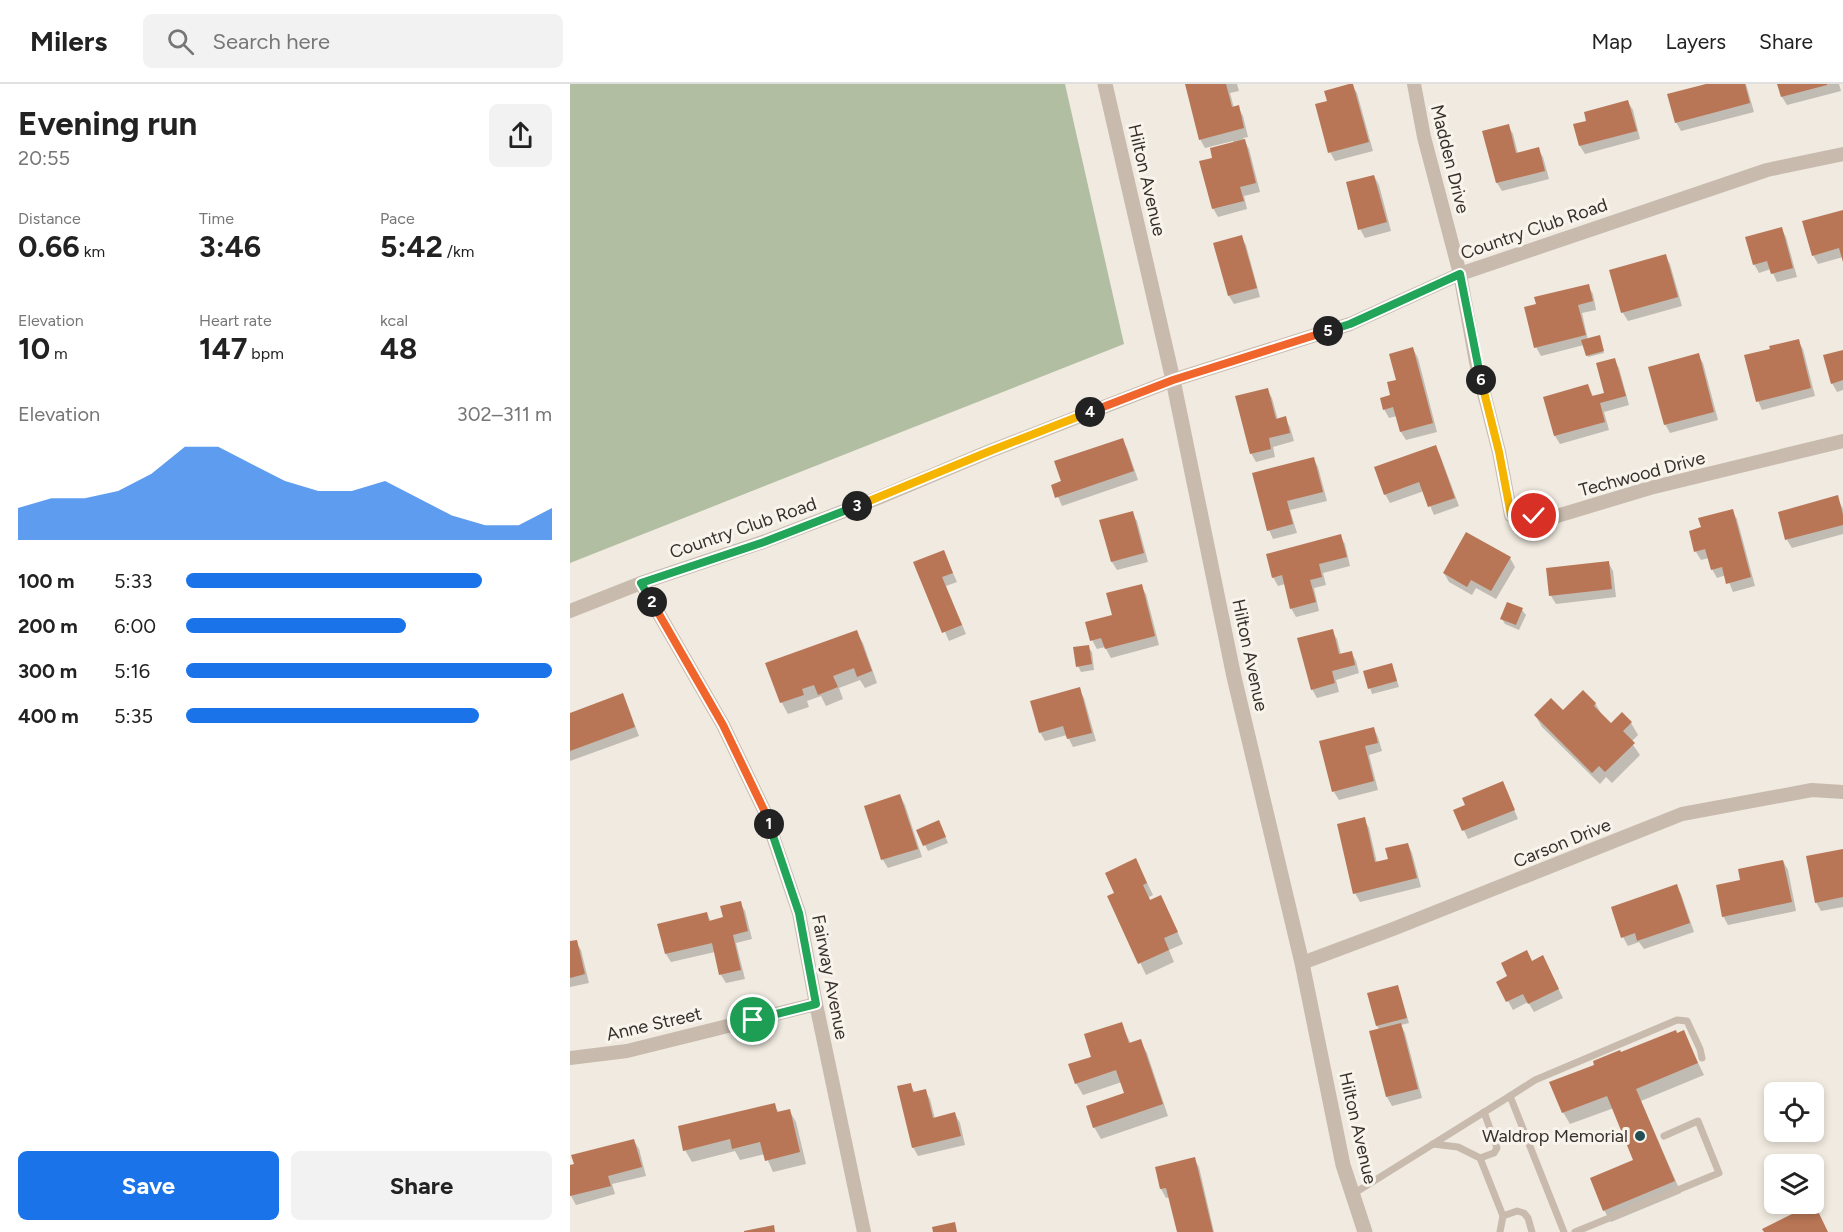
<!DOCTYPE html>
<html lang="en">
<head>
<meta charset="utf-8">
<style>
  body { margin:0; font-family:Figtree,sans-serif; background:#f2f2f2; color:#222; height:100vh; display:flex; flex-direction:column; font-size:22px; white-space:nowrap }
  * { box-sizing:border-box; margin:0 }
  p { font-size:20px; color:#767676 }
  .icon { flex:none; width:33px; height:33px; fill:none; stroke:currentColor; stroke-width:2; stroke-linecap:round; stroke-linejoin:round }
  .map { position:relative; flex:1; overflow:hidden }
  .panel { display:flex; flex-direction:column; background:#fff; width:570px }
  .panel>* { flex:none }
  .fabs { position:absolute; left:1194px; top:998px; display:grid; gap:12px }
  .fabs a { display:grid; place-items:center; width:60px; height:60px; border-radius:9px; background:#fff; box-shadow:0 3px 9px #0003; font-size:30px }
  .pin { position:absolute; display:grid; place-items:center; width:51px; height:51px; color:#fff; margin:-26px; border:3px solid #fff; border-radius:50%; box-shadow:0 2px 6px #0007 }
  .km { position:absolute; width:30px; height:30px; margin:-15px; border-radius:50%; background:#222; color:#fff; font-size:16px; line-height:30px; text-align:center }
  .round { display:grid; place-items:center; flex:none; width:63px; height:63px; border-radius:9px; background:#f2f2f2 }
  .headline { display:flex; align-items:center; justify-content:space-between; height:102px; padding:0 18px }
  h1 { font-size:33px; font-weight:700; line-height:45px }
  .figures { display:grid; grid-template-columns:repeat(3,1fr); gap:9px; height:102px; padding:6px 18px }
  .figures div { display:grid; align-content:center }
  .figures b { font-size:30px; font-weight:700 }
  .figures small { font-size:16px; font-weight:400 }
  .figures p { font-size:16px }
  .chart { height:168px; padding:12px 18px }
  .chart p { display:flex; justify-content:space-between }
  .chart svg { width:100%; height:108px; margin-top:6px; fill:#1a73e8; opacity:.7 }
  .button { display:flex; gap:12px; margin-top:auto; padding:12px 18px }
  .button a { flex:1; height:69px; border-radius:9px; background:#1a73e8; color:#fff; font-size:24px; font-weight:700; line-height:69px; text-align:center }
  .button a+a { background:#f2f2f2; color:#222 }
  ul { padding:0 18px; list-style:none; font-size:20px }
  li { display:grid; grid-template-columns:96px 72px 1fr; align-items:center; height:45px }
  li i { height:15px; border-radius:8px; background:#1a73e8 }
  header { display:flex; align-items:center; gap:36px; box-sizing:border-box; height:84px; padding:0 30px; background:#fff; border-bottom:2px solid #e0e0e0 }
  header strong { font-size:28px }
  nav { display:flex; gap:33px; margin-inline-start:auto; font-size:21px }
  .search { width:420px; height:54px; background:#f2f2f2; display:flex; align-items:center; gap:15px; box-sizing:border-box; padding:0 21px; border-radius:9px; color:#767676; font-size:22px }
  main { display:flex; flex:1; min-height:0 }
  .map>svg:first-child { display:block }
  .green { fill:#b2bea1 }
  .shadow { fill:#0003 }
  .building { fill:#b97656 }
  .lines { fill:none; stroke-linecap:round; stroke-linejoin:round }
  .service { stroke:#c8bbad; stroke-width:7 }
  .minor { stroke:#c8bbad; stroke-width:14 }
  .tertiary { stroke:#c8bbad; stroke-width:15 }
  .split-1-casing { stroke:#fff; stroke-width:12 }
  .split-2-casing { stroke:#fff; stroke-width:12 }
  .split-3-casing { stroke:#fff; stroke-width:12 }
  .split-4-casing { stroke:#fff; stroke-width:12 }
  .split-5-casing { stroke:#fff; stroke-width:12 }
  .split-6-casing { stroke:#fff; stroke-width:12 }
  .split-7-casing { stroke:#fff; stroke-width:12 }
  .split-1 { stroke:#22a559; stroke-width:8 }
  .split-2 { stroke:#f0652b; stroke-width:8 }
  .split-3 { stroke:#22a559; stroke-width:8 }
  .split-4 { stroke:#f5b400; stroke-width:8 }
  .split-5 { stroke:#f0652b; stroke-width:8 }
  .split-6 { stroke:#22a559; stroke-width:8 }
  .split-7 { stroke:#f5b400; stroke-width:8 }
  .poi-dot { fill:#254d54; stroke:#f8f4ec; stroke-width:2 }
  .labels { text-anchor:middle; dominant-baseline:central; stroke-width:6; stroke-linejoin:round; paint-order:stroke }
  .street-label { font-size:18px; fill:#37302b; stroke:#f8f4ec }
  .poi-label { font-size:18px; fill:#37302b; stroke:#f8f4ec; text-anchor:end }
</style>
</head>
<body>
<header>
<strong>Milers</strong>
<div class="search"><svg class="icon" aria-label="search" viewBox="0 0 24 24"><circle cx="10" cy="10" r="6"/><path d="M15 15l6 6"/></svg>Search here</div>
<nav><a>Map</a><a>Layers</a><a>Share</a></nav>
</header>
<main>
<section class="panel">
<div class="headline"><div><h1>Evening run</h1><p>20:55</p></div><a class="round"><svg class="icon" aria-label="share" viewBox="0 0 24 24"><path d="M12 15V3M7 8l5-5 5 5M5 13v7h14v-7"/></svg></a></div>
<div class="figures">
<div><p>Distance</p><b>0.66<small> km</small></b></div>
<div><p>Time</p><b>3:46</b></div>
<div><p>Pace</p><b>5:42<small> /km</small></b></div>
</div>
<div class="figures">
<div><p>Elevation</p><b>10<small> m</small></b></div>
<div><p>Heart rate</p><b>147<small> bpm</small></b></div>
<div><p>kcal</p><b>48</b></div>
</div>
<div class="chart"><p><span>Elevation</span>302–311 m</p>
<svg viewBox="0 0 160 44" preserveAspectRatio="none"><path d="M0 44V31L10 27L20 27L30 24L40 17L50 6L60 6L70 13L80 20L90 24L100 24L110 20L120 27L130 34L140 38L150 38L160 31V44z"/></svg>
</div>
<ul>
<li><b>100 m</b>5:33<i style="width:81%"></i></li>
<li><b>200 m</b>6:00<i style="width:60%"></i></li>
<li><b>300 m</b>5:16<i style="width:100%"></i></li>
<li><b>400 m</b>5:35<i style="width:80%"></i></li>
</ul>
<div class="button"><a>Save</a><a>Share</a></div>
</section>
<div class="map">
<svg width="1273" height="1148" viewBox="0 0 1273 1148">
  <rect width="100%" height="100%" fill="#f0eae0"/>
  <!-- green -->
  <polygon class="green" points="0,0 495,0 554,260 0,479"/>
  <!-- shadow -->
  <g class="shadow">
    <polygon points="619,0 667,0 669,7 660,9 664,24 668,23 673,32 678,53 673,54 679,65 690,108 674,112 677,125 648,133 643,124 644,75 664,59 663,57 635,64 630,55"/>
    <polygon points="1142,0 1176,0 1184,28 1111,47 1106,38"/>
    <polygon points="1209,0 1269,0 1271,7 1217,21 1212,13"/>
    <polygon points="782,1 787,9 803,67 765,77 760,68 759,18"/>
    <polygon points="1058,18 1063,26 1070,55 1015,70 1010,62 1018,38"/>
    <polygon points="938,42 943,50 948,70 968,65 973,73 979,95 932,107 927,99 914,48"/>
    <polygon points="804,92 809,101 821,147 795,154 790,145"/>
    <polygon points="1273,127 1273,175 1273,173 1248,180 1243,171 1234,138"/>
    <polygon points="1211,144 1216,153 1227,193 1207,198 1201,185 1189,189 1184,180"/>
    <polygon points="671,153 676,161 690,213 664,220 659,212"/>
    <polygon points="1095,172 1100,180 1112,222 1058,237 1053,229 1041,187"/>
    <polygon points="1018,202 1023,210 1026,226 1012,229 1018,256 1030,255 1034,269 1018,273 1014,261 971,272 966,263"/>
    <polygon points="1228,257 1233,265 1245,312 1192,326 1188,317"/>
    <polygon points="843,265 848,274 867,348 836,356 831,348 827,332 819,334 814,325 822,312"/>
    <polygon points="1273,267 1273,306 1267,308 1262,299 1255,272"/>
    <polygon points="1128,271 1133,279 1148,336 1100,349 1095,340"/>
    <polygon points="1044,276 1049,284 1059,321 1034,328 1039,346 990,360 985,352 975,314 1018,302 1024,314 1036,310"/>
    <polygon points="697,305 702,314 708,336 715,334 720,343 724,357 703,363 705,373 686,378 681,369"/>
    <polygon points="552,356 557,364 568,396 492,422 483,401 493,398"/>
    <polygon points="865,363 870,371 889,422 864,431 854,407 820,419 815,410"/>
    <polygon points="743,374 748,383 757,417 720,426 727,449 703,455 699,446"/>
    <polygon points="1267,413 1273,425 1273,450 1222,464 1217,456"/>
    <polygon points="1162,427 1167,435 1185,502 1163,508 1156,491 1147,494 1142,485 1139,474 1131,476 1126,468 1133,444"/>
    <polygon points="562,429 567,437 578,478 547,486 542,478"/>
    <polygon points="770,452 775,460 780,482 753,489 756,501 744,504 749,527 726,533 721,524 715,500 708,502 703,493"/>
    <polygon points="373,467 387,498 376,502 396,550 379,557 345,479"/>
    <polygon points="940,474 945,483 926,515 906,504 902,511 879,498 874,489"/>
    <polygon points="1038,478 1043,487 1046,513 986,520 981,512"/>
    <polygon points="571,502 576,510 589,561 541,574 535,563 527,565 522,556"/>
    <polygon points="952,526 956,531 949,546 935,540 932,535"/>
    <polygon points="762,547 767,555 771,571 781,568 786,577 789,589 766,596 769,608 747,614 742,605"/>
    <polygon points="286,548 293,559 307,599 295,604 290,596 269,604 273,615 256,622 251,612 237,617 239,623 218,630 212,619 197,580"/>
    <polygon points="518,563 522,568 524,586 511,588 508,582"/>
    <polygon points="822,581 829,603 802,610 795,588"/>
    <polygon points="509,605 514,614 526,657 503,663 497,651 475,657 470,648"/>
    <polygon points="52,611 57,620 69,652 0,677 0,630"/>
    <polygon points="1025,619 1032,631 1041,641 1052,630 1061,639 1068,651 1061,658 1070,671 1042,699 1036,693 1030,700 972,643 965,631 993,628"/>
    <polygon points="804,645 808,653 812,667 799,671 808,706 769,716 764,708"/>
    <polygon points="933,699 948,735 898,755 885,727"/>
    <polygon points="330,712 335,721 352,773 318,784 313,776 296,723"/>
    <polygon points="794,735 799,744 807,779 819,776 838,760 842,769 851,803 790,818 785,809"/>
    <polygon points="372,744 378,759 358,767 348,747"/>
    <polygon points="1273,767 1273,823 1251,827 1246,818 1238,774"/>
    <polygon points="566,776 583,811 579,813 580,818 597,825 613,860 599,866 604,878 576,891 539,813 546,810"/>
    <polygon points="1213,777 1218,786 1226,827 1158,841 1153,832 1172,797"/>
    <polygon points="1106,802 1111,810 1124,848 1074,865 1069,858 1058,862 1053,853"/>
    <polygon points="170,819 175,827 182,855 166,859 175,895 156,899 151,891 145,868 101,878 96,870 137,829 141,838 155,835"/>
    <polygon points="6,858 11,866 19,899 0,903 0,859"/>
    <polygon points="962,878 977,882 993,914 964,928 958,918 943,926 938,917"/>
    <polygon points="827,903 830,908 839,939 831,941 835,949 852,1014 822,1022 817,1013 801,948 810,946 807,942"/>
    <polygon points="551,940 561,960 570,957 577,969 598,1032 531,1055 524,1043 556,1010 552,998 513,1011 506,999 523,973"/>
    <polygon points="1113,948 1134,991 1071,1017 1111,1109 1041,1138 1034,1126 1065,1077 1044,1024 1000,1040 993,1028 1051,970"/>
    <polygon points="340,1000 345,1009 355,1007 360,1015 365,1035 385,1030 390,1039 395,1061 348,1072 343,1063"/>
    <polygon points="204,1020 209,1029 219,1026 226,1038 236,1080 203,1088 195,1070 170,1076 165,1067 122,1078 115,1066"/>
    <polygon points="64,1057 69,1065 76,1092 42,1100 45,1110 6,1121 0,1110 0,1083"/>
    <polygon points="624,1075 629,1083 644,1148 608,1148 600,1113 596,1114 591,1105 586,1084"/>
  </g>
  <!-- building -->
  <g class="building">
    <polygon points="615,0 656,0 662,23 669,21 674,44 629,56"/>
    <polygon points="779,0 783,0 799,58 758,69 745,20 757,17 754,7"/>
    <polygon points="1136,0 1175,0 1180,19 1105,39 1097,10"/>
    <polygon points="1207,0 1257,0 1257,1 1211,13"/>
    <polygon points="1058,16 1067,47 1009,62 1003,40 1016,37 1014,28"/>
    <polygon points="939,40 946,69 969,63 975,87 926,99 912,47"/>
    <polygon points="675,55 686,99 670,103 674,117 642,125 629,77 642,74 640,64"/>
    <polygon points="804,91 817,138 788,146 776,98"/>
    <polygon points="1273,126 1273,178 1269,164 1242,172 1232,137"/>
    <polygon points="1212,143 1223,184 1201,190 1197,177 1183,181 1175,153"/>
    <polygon points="672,151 687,204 658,212 643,159"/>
    <polygon points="1096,170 1108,213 1051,229 1039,186"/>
    <polygon points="1019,200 1023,217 1008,221 1016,251 964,264 954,223 966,220 964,213"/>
    <polygon points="1030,251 1034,267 1016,272 1011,256"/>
    <polygon points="1229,255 1241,304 1186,318 1174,271 1200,265 1199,262"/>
    <polygon points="843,263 863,339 830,348 823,323 813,326 810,314 820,311 817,298 826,296 819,270"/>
    <polygon points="1273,266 1273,296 1261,300 1253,271"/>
    <polygon points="1129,269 1144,328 1094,341 1078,283"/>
    <polygon points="1045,274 1056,312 1030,319 1035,338 984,352 973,313 1018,300 1022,312 1034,309 1026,279"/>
    <polygon points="698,304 706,335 716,332 720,349 699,354 701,365 680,370 665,312"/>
    <polygon points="553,354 564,387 485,414 481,401 491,397 484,377"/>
    <polygon points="866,361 885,414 858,423 849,398 814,411 804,383"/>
    <polygon points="744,373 753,408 717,417 723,440 697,447 682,389"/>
    <polygon points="1268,411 1273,431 1273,441 1215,456 1208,428"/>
    <polygon points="1163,425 1181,493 1156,500 1152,483 1141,486 1135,465 1124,468 1119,447 1131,443 1128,434"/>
    <polygon points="563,427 574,469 541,478 529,436"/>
    <polygon points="896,448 941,473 921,507 901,496 897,503 873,489"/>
    <polygon points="771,450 777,473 749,480 752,493 740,496 746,518 720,525 712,491 702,494 696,470"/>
    <polygon points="374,466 383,489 372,493 392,541 372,549 343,478"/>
    <polygon points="1039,477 1042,505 979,512 976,484"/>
    <polygon points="572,500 585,552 535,565 531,554 520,557 515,538 542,531 536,509"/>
    <polygon points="937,518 953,524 946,541 930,535"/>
    <polygon points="763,545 769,570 782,567 785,581 762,587 765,599 741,606 727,554"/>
    <polygon points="287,546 302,587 287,593 284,584 263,592 268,603 248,611 244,601 232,605 234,611 210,619 195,579"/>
    <polygon points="519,561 522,580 506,583 503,563"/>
    <polygon points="822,579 827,597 798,605 793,587"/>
    <polygon points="510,603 522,649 497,655 493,642 469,649 460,617"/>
    <polygon points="1013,606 1026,619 1024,622 1041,639 1052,628 1062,638 1053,647 1065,659 1035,688 1029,682 1022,689 964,631 981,614 993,626"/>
    <polygon points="53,609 65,643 0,667 0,629"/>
    <polygon points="804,643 808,659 795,662 804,697 762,708 749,657"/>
    <polygon points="933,697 945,726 892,747 883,726 895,721 892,714"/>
    <polygon points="330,710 348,765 311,776 294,722"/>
    <polygon points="795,733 805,778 818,775 815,764 838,759 847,794 783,810 767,740"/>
    <polygon points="369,736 376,753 353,762 346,746"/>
    <polygon points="1273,765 1273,813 1245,819 1236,772"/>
    <polygon points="566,774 577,799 573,801 580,816 591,811 608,848 594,854 599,866 568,880 537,812 544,809 535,789"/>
    <polygon points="1213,776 1222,818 1152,833 1146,801 1170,796 1168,785"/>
    <polygon points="1107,800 1120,839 1067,857 1065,849 1051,854 1041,823"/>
    <polygon points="171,817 178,847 163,851 171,886 149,891 142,859 95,870 87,840 137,828 139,837 153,833 150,822"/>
    <polygon points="7,856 15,890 0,894 0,857"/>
    <polygon points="957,866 962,877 973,871 989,905 958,920 953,910 936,918 926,898 937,892 931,879"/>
    <polygon points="828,901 837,934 806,942 797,909"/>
    <polygon points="552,938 559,959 571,955 593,1020 523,1044 516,1022 554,1009 546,986 505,1000 498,980 521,973 514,950"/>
    <polygon points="831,939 848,1005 816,1013 799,947"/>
    <polygon points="1106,946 1107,949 1114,946 1128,979 1066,1005 1105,1097 1033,1127 1020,1094 1063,1076 1037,1012 992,1029 979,998 1024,981 1023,977 1050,966 1051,968"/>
    <polygon points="341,999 343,1008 356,1005 363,1034 385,1028 391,1052 342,1064 327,1002"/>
    <polygon points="205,1019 207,1028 220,1025 230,1068 195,1077 190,1058 162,1065 160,1055 113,1067 108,1042"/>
    <polygon points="64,1055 72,1083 38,1092 41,1102 0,1112 0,1081 4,1080 1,1071"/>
    <polygon points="625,1073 643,1148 607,1148 596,1104 590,1105 585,1083"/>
    <polygon points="1244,1119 1258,1148 1194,1148 1192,1145"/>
    <polygon points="385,1138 387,1148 363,1148 362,1143"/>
    <polygon points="204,1141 205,1148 174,1148 174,1147"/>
  </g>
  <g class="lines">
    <!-- service -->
    <g class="service">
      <polyline points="863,1060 888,1063 910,1074 933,1132 930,1148"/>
      <polyline points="910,1074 924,1069 927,1064 914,1028"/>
      <polyline points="783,1110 940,1012"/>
      <polyline points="933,1132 947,1127 954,1129 958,1134 962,1148"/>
      <polyline points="994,1148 940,1012 965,996 1107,936 1117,937 1130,965 1132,974"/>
      <polyline points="1005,1148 1149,1089 1128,1037 1094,1052"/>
    </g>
    <!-- minor -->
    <g class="minor">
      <polyline points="844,0 854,53 890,190 906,278 929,368 941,431 987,432 1080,404 1273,357"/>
      <polyline points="71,499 153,641 194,726 229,829 246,920 294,1148"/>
      <polyline points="0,527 71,499 193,458 308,414 420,367 603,296 780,240 890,190 1197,86 1273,70"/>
      <polyline points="732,879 823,845 1112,730 1242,706 1273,708"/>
      <polyline points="0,974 57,967 246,920"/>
    </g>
    <!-- tertiary -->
    <polyline class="tertiary" points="535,0 603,296 664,593 732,879 773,1081 795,1148"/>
  </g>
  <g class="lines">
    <!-- split-1 casing -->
    <g class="split-1-casing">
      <polyline id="split-1" points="183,936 246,920 229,829 199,740"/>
    </g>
    <!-- split-2 casing -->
    <g class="split-2-casing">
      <polyline id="split-2" points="82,518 153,641 194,726 199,740"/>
    </g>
    <!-- split-3 casing -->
    <g class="split-3-casing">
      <polyline id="split-3" points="82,518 71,499 194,458 287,422"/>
    </g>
    <!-- split-4 casing -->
    <g class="split-4-casing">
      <polyline id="split-4" points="287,422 420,367 520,328"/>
    </g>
    <!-- split-5 casing -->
    <g class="split-5-casing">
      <polyline id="split-5" points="520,328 603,296 758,247"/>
    </g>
    <!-- split-6 casing -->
    <g class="split-6-casing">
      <polyline id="split-6" points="758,247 780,240 890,190 911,296"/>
    </g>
    <!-- split-7 casing -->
    <g class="split-7-casing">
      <polyline id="split-7" points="911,296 929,368 941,431 964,432"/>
    </g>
    <!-- split-1 -->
    <use href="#split-1" class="split-1"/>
    <!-- split-2 -->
    <use href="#split-2" class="split-2"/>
    <!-- split-3 -->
    <use href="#split-3" class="split-3"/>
    <!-- split-4 -->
    <use href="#split-4" class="split-4"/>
    <!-- split-5 -->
    <use href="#split-5" class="split-5"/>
    <!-- split-6 -->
    <use href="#split-6" class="split-6"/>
    <!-- split-7 -->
    <use href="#split-7" class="split-7"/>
  </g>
  <!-- markers -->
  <circle class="poi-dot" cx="1070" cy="1052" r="6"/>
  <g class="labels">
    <!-- street labels -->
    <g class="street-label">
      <text transform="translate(880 75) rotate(76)">Madden Drive</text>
      <text transform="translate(577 96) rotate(77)">Hilton Avenue</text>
      <text transform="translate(964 145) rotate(-19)">Country Club Road</text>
      <text transform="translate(1072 390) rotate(-15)">Techwood Drive</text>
      <text transform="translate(173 444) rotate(-19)">Country Club Road</text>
      <text transform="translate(680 571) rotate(78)">Hilton Avenue</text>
      <text transform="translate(992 759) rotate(-22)">Carson Drive</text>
      <text transform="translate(260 893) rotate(79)">Fairway Avenue</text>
      <text transform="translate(84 940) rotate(-13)">Anne Street</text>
      <text transform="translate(788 1044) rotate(77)">Hilton Avenue</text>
    </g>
    <!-- poi labels -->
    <g class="poi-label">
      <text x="1058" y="1052">Waldrop Memorial</text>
    </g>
  </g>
</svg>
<div class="fabs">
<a><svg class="icon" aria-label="locate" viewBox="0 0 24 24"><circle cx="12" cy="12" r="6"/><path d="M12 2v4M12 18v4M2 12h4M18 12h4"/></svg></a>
<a><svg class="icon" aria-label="layers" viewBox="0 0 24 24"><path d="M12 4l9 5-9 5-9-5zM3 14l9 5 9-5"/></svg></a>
</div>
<div class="pin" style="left:183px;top:936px;background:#1e9e55"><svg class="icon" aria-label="arrive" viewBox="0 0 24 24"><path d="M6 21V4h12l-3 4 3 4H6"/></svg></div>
<div class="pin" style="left:964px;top:432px;background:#d93025"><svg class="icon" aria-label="check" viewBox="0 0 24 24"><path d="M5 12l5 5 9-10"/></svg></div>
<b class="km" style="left:199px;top:740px">1</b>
<b class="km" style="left:82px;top:518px">2</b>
<b class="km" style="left:287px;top:422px">3</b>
<b class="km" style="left:520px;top:328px">4</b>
<b class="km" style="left:758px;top:247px">5</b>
<b class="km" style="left:911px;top:296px">6</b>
</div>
</main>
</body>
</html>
